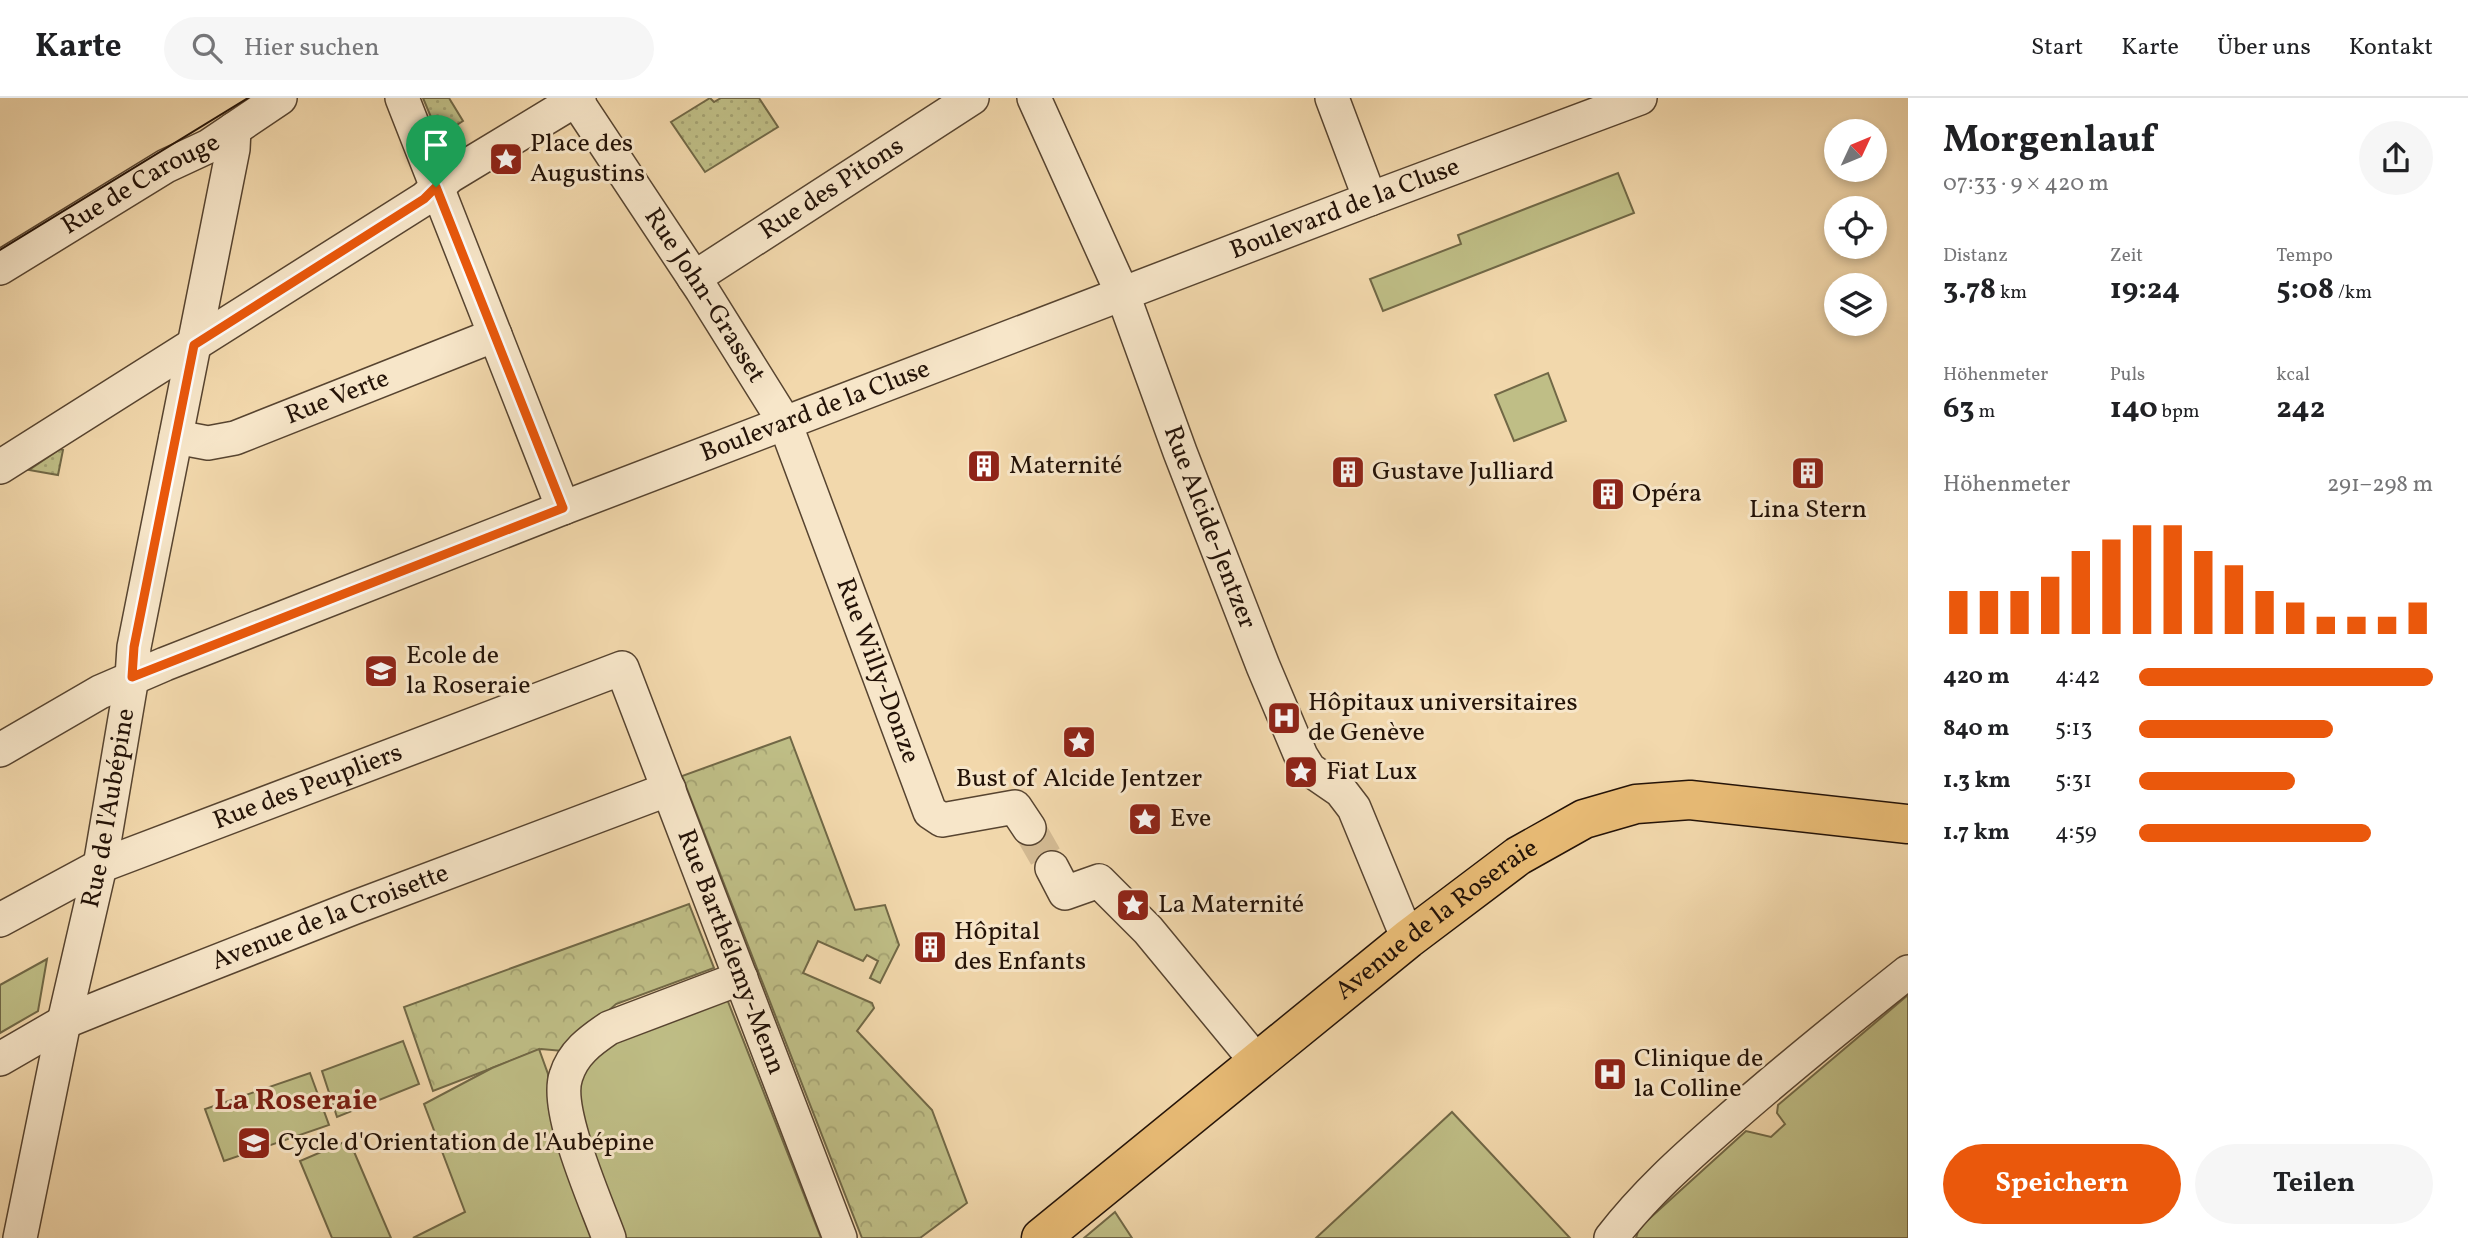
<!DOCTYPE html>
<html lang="de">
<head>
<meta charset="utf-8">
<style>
  body { margin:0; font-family:Vollkorn,serif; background:#f6f6f6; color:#202124; height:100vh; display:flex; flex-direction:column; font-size:26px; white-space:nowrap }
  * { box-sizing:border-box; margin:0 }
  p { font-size:23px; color:#757577 }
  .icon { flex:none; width:38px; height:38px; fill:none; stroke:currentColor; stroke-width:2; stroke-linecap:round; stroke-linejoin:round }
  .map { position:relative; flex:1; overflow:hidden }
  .panel { display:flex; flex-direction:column; background:#fff; width:560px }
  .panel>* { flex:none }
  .needle { width:46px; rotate:46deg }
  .tools { position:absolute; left:1824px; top:21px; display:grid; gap:14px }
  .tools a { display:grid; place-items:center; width:63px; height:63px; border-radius:50%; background:#fff; box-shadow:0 4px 10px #0003; font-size:35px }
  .pin { position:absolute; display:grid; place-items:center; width:60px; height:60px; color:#fff; margin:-72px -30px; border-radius:50% 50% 50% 0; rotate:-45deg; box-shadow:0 0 7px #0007 }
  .pin .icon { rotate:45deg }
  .round { display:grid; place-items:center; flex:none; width:74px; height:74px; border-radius:37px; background:#f6f6f6 }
  .headline { display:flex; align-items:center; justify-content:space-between; height:119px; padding:0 35px }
  h1 { font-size:38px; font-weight:700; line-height:52px }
  .metrics { display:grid; grid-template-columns:repeat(3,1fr); gap:10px; height:119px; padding:7px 35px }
  .metrics div { display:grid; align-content:center }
  .metrics b { font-size:30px; font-weight:700 }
  .metrics small { font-size:19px; font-weight:400 }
  .metrics p { font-size:19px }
  .chart { height:196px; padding:14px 35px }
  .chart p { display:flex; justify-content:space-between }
  .chart svg { width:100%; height:126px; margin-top:7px; stroke:#ea580c; stroke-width:6 }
  .action { display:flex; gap:14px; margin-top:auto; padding:14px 35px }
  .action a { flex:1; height:80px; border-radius:42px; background:#ea580c; color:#fff; font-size:28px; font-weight:700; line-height:80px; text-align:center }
  .action a+a { background:#f6f6f6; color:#202124 }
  ul { padding:0 35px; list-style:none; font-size:23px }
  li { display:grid; grid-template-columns:112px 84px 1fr; align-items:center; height:52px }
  li i { height:18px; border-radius:9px; background:#ea580c }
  header { display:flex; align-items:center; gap:42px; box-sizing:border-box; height:98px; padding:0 35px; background:#fff; border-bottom:2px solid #e0e0e0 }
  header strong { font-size:33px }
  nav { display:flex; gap:38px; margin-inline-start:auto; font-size:24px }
  .search { width:490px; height:63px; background:#f6f6f6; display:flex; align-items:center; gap:18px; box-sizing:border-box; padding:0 24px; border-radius:38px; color:#757577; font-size:26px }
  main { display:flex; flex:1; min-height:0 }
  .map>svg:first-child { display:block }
  .grass { fill:url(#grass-dots); stroke:#716846; stroke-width:2 }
  .park { fill:url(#park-crowns); stroke:#716846; stroke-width:2 }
  .garden { fill:#bfbe86; stroke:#716846; stroke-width:2 }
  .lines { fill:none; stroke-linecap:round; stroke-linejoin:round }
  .minor-tunnel { stroke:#d3ba93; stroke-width:33; stroke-dasharray:33 17; stroke-linecap:butt }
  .minor-casing { stroke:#574430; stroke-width:36 }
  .major-casing { stroke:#231207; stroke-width:41 }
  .minor { stroke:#f7e6c9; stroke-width:33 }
  .major { stroke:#e9bc76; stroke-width:38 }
  .tram { stroke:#231207; stroke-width:2 }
  .route-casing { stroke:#fff; stroke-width:14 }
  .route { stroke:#ea580c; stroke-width:9 }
  .labels { text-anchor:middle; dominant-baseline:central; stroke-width:6; stroke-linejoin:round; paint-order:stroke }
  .poi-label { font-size:26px; fill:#231207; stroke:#f7e6c9; text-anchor:start }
  .street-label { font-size:26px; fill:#231207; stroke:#f7e6c9 }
  .quarter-label { font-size:30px; font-weight:bold; fill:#7a1f14; stroke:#f7e6c9 }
</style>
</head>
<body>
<header>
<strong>Karte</strong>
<div class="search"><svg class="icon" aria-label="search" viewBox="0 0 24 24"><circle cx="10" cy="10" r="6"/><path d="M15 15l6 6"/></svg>Hier suchen</div>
<nav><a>Start</a><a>Karte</a><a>Über uns</a><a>Kontakt</a></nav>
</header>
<main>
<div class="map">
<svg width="1908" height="1140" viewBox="0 0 1908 1140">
  <defs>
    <pattern id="grass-dots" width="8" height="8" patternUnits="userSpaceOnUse" patternTransform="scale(1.75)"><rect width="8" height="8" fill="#bfbe86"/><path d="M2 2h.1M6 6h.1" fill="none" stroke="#a4a272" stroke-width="1.8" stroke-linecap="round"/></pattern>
    <pattern id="park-crowns" width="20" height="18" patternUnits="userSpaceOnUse" patternTransform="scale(1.75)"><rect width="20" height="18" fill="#bfbe86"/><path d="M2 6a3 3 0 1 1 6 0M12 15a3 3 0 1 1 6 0" fill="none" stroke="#a4a272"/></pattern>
  </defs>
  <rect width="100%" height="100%" fill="#f2d8ac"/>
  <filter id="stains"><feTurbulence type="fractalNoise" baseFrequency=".00286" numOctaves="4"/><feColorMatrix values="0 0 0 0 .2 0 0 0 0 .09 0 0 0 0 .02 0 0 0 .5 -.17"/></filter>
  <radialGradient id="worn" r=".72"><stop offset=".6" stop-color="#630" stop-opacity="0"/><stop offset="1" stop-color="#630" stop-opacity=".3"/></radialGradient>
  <!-- grass -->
  <g class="grass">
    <polygon points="423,0 449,0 463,23 444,35 436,31"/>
    <polygon points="710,0 714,4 721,0 759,0 778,29 705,74 671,24"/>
    <polygon points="60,351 63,352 58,377 29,372"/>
  </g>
  <!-- park -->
  <g class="park">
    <polygon points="790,639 855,812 885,807 899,847 880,885 870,880 878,863 867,857 863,863 818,843 803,875 872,905 874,910 857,933 932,1012 967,1105 920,1140 862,1140 682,678"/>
    <polygon points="689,806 714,870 616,906 563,953 541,951 433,993 404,909"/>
  </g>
  <!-- garden -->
  <g class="garden">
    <polygon points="1618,75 1634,115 1383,213 1370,181 1461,146 1458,137"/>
    <polygon points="1548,275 1566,323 1514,343 1495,297"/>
    <polygon points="47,861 38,913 0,935 0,887"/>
    <polygon points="1908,897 1908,1140 1636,1140 1639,1130 1746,1033 1771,1039 1785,1026 1777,1015 1778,1007"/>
    <polygon points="727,901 821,1140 622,1140 572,993 573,982 620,934"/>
    <polygon points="403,943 419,986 337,1019 322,973"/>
    <polygon points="539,951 548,976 548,994 597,1140 413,1140 465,1114 424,1006 492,970"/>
    <polygon points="310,975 329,1027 224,1063 205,1011"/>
    <polygon points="1452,1014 1570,1140 1316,1140"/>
    <polygon points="349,1042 391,1140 332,1140 300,1063"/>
    <polygon points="1115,1114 1132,1140 1084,1140"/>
  </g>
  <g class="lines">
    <!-- minor-tunnel -->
    <polyline class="minor-tunnel" points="1029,730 1052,770"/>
    <!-- minor casing -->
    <g class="minor-casing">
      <g id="minor">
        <polyline points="402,0 563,410"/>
        <path id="s1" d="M1034,0L1123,197L1180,354L1263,568L1301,658L1309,671L1341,693L1354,710L1408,841"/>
        <polyline points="1332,0 1370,101"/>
        <path id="s2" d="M576,2L702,192L785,325L930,714L942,722L1015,709L1029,730"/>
        <path id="s3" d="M0,170L166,68L209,48L280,0"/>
        <path id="s4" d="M694,180L972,0"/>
        <path id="s5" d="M176,339L208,345L235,340L495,237"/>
        <polyline points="0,369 424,101 450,78 579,0"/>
        <path id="s6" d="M0,652L100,594L165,566L563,410L1370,101L1640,0"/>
        <polyline points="1052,770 1065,795 1099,783 1148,832 1257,964"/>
        <path id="s7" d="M0,822L100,768L622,570L840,1140"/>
        <path id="s8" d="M0,961L64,924L106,907L353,810L669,691"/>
        <path id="s9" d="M20,1140L64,924L100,768L132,579L134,549L233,51L234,31"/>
        <path d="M609,1140C596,1104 554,1011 566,978C573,955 590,943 609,930L741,880"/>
        <path d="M1611,1140C1644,1097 1683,1062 1723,1027C1783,974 1845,924 1908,874"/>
      </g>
    </g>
    <!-- major casing -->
    <g class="major-casing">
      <g id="major">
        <path id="s10" d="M1041,1140L1408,841L1518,758L1584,721L1636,706L1690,702L1908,726"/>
      </g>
    </g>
    <!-- minor -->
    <use href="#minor" class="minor"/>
    <!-- major -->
    <use href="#major" class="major"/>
    <!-- tram -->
    <polyline class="tram" points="0,152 248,0"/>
  </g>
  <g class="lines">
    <!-- route casing -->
    <g class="route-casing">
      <polygon id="route" points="436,89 563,410 132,579 134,549 194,247 424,101"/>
    </g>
    <!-- route -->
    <use href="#route" class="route"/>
  </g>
  <!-- icons -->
  <defs>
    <g id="sight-square" transform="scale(1.75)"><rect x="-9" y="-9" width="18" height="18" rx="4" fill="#8f2418" stroke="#f7e6c9"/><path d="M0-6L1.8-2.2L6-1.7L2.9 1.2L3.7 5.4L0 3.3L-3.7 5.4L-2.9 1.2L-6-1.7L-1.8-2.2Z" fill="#fff"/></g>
    <g id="building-square" transform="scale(1.75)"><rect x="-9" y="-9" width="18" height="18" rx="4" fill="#8f2418" stroke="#f7e6c9"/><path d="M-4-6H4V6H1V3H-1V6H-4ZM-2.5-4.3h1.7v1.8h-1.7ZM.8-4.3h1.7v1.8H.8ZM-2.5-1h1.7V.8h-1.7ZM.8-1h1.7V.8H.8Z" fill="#fff"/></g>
    <g id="school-square" transform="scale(1.75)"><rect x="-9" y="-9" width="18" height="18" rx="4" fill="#8f2418" stroke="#f7e6c9"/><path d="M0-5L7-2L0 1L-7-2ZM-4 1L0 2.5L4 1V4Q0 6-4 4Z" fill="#fff"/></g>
    <g id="hospital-square" transform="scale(1.75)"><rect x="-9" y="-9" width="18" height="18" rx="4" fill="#8f2418" stroke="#f7e6c9"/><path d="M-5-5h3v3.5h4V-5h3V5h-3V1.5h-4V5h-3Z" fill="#fff"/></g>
  </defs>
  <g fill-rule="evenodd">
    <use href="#sight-square" x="506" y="61"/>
    <use href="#building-square" x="984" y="368"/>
    <use href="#building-square" x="1348" y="374"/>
    <use href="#building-square" x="1808" y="375"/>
    <use href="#building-square" x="1608" y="396"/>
    <use href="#school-square" x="381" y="573"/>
    <use href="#hospital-square" x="1284" y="620"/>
    <use href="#sight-square" x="1079" y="644"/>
    <use href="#sight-square" x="1301" y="674"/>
    <use href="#sight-square" x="1145" y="721"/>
    <use href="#sight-square" x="1133" y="807"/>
    <use href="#building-square" x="930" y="849"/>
    <use href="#hospital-square" x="1610" y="976"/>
    <use href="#school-square" x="254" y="1045"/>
  </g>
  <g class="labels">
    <!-- poi labels -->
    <g class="poi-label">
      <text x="530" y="46">Place des<tspan x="530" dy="30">Augustins</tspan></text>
      <text x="1009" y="368">Maternité</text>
      <text x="1372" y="374">Gustave Julliard</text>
      <text x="1632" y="396">Opéra</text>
      <text x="1808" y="412" text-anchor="middle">Lina Stern</text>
      <text x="406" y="558">Ecole de<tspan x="406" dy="30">la Roseraie</tspan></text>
      <text x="1308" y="605">Hôpitaux universitaires<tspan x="1308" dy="30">de Genève</tspan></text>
      <text x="1326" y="674">Fiat Lux</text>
      <text x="1079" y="681" text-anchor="middle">Bust of Alcide Jentzer</text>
      <text x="1170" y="721">Eve</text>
      <text x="1158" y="807">La Maternité</text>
      <text x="954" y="834">Hôpital<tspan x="954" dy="30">des Enfants</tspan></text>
      <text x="1634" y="961">Clinique de<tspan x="1634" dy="30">la Colline</tspan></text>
      <text x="278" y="1045">Cycle d'Orientation de l'Aubépine</text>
    </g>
    <!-- street labels -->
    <g class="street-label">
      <text stroke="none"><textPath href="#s3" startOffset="164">Rue de Carouge</textPath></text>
      <text stroke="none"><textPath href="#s4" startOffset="164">Rue des Pitons</textPath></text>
      <text stroke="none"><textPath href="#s6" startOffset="1451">Boulevard de la Cluse</textPath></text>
      <text stroke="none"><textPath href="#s2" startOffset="234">Rue John-Grasset</textPath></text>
      <text stroke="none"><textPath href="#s5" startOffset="170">Rue Verte</textPath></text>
      <text stroke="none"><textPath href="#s6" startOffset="884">Boulevard de la Cluse</textPath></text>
      <text stroke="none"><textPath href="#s1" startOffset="464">Rue Alcide-Jentzer</textPath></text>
      <text stroke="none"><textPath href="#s2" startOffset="649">Rue Willy-Donze</textPath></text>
      <text stroke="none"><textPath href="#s7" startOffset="336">Rue des Peupliers</textPath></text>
      <text stroke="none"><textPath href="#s9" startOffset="439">Rue de l'Aubépine</textPath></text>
      <text stroke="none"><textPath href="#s8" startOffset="360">Avenue de la Croisette</textPath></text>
      <text stroke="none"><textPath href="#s10" startOffset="508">Avenue de la Roseraie</textPath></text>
      <text stroke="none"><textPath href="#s7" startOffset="976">Rue Barthélemy-Menn</textPath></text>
    </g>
    <!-- quarter labels -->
    <g class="quarter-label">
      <text x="296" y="1003">La Roseraie</text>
    </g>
  </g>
  <rect width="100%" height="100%" filter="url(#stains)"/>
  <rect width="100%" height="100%" fill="url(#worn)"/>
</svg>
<div class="tools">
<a><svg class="needle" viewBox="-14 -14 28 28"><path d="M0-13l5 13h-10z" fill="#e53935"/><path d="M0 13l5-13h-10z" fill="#757577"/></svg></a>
<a><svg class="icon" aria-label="locate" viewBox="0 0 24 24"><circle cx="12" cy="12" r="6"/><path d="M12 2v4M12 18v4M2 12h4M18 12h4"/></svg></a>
<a><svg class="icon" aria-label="layers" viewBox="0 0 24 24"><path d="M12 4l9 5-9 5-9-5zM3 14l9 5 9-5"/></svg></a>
</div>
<div class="pin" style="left:436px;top:89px;background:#1e9e55"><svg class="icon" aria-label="arrive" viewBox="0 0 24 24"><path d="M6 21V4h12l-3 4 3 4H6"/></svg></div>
</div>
<section class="panel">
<div class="headline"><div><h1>Morgenlauf</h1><p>07:33 · 9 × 420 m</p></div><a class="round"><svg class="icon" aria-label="share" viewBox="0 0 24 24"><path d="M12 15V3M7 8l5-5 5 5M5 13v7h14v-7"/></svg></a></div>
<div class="metrics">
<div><p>Distanz</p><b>3.78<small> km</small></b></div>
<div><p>Zeit</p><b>19:24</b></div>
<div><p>Tempo</p><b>5:08<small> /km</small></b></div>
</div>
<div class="metrics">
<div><p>Höhenmeter</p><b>63<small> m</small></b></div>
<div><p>Puls</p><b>140<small> bpm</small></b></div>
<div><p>kcal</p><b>242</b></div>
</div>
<div class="chart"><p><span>Höhenmeter</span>291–298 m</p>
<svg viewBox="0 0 160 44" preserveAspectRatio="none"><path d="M5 44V29M15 44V29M25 44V29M35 44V24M45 44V15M55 44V11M65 44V6M75 44V6M85 44V15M95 44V20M105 44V29M115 44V33M125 44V38M135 44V38M145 44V38M155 44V33"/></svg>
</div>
<ul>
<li><b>420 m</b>4:42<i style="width:100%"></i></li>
<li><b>840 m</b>5:13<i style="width:66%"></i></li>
<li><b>1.3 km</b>5:31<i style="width:53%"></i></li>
<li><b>1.7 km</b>4:59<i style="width:79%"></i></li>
</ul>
<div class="action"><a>Speichern</a><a>Teilen</a></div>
</section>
</main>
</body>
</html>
